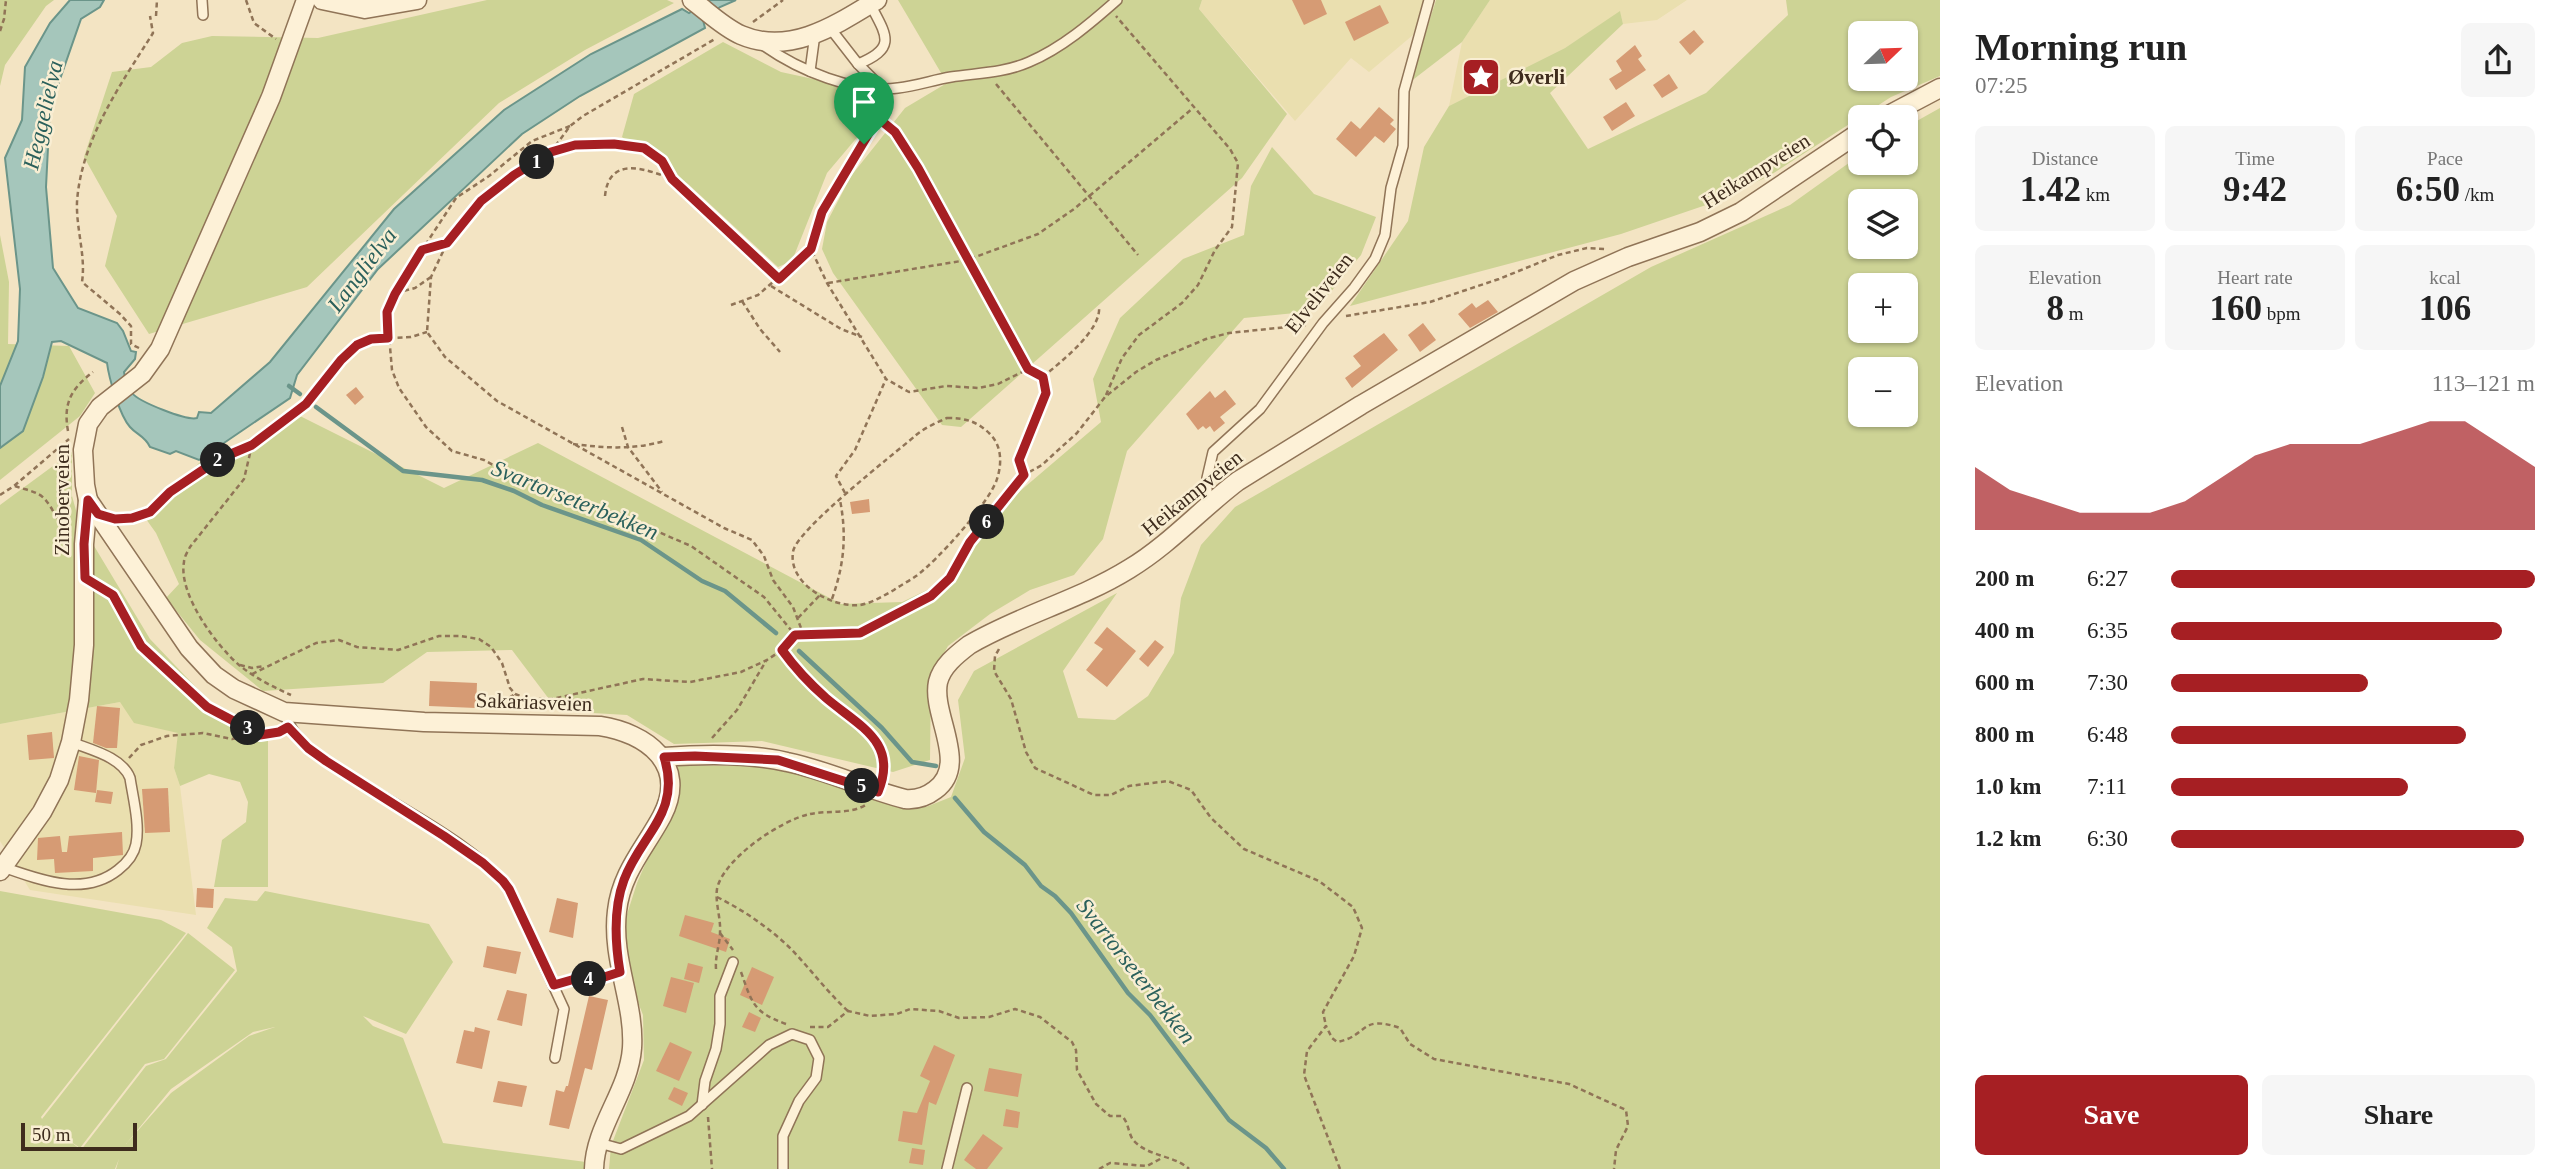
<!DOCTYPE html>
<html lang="en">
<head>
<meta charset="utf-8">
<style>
  body { margin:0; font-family:"Times New Roman",serif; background:#f6f6f6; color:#222; height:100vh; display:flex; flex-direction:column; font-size:26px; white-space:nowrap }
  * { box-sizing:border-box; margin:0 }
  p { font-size:23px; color:#767676 }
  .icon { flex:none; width:38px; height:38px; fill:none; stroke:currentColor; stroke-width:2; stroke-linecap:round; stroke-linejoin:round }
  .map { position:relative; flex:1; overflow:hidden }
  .side { display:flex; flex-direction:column; background:#fff; width:630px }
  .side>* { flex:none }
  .needle { width:46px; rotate:67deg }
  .tools { position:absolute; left:1848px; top:21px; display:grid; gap:14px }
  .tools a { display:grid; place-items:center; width:70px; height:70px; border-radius:10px; background:#fff; box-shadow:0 2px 5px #0004; font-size:35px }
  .scale { position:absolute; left:21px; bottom:18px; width:116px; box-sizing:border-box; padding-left:7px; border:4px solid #3e2c1d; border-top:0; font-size:19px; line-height:24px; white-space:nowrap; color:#3e2c1d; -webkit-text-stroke:5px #f9eed3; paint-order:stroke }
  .pin { position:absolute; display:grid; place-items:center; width:60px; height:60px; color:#fff; margin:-72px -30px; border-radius:50% 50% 50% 0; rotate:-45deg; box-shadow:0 0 7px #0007 }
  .pin .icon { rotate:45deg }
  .km { position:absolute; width:35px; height:35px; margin:-18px; border-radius:50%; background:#222; color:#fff; font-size:19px; line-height:35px; text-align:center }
  .round { display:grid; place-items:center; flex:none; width:74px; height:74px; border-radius:10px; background:#f6f6f6 }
  .headline { display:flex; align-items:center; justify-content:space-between; height:119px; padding:0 35px }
  h1 { font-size:38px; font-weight:700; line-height:52px }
  .figures { display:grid; grid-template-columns:repeat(3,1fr); gap:10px; height:119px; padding:7px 35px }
  .figures div { display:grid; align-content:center; border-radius:10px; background:#f6f6f6; text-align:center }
  .figures b { font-size:35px; font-weight:700 }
  .figures small { font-size:19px; font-weight:400 }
  .figures p { font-size:19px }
  .chart { height:196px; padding:14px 35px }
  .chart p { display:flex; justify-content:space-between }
  .chart svg { width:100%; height:126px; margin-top:7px; fill:#a61f23; opacity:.7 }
  .primary-button { display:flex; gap:14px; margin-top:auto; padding:14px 35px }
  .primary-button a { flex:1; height:80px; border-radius:10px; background:#a61f23; color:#fff; font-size:28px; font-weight:700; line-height:80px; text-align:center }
  .primary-button a+a { background:#f6f6f6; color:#222 }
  ul { padding:0 35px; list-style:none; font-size:23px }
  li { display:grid; grid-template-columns:112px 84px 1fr; align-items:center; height:52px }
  li i { height:18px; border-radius:9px; background:#a61f23 }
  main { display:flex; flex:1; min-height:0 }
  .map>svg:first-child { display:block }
  .farmland { fill:#eadfaf }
  .green { fill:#cdd395; fill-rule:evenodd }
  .water { fill:#a5c6bb; stroke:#6b958a; stroke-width:2 }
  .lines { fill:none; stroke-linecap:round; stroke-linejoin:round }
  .stream { stroke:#6b958a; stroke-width:4.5 }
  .building { fill:#d69b74 }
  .service-casing { stroke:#907457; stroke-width:12 }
  .minor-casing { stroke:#907457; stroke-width:21 }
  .path { stroke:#907457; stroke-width:2.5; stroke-dasharray:5 3.5; stroke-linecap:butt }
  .service { stroke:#fdf1d7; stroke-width:9 }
  .minor { stroke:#fdf1d7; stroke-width:18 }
  .route-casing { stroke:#fff; stroke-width:14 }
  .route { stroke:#a61f23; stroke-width:9 }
  .labels { text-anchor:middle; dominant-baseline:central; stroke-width:5; stroke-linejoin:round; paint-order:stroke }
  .poi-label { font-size:21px; font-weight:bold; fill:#3e2c1d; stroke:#f9eed3; text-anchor:start }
  .street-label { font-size:21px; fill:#3e2c1d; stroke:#f9eed3 }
  .water-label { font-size:23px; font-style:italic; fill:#2a605b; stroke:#f9eed3 }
</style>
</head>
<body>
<main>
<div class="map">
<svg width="1940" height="1169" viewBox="0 0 1940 1169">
  <rect width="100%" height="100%" fill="#f3e4c3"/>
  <!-- farmland -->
  <g class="farmland">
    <polygon points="1202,0 1425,0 1413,35 1369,72 1351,58 1295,121 1199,9"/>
    <polygon points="1490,0 1687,0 1657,20 1623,24 1620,12 1565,48 1449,106 1462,42"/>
    <polygon points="120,702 179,731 174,768 180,786 196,915 30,890 0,841 0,724"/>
  </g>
  <!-- green -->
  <g class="green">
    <polygon points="0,0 54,0 46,6 5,65 0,86"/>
    <polygon points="487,0 667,0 674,3 585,50 499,103 307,287 149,334 105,266 117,216 84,157 112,72 151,67 182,43 212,36 318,38"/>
    <polygon points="898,0 1202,0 1199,9 1287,114 1242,178 961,427 942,425 833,273 822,249 827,222 851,176 905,108 947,83"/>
    <polygon points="1436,0 1490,0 1462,42 1410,82"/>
    <path d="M1786,0H1940V76L1891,97L1769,176L1706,205L1621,234L1350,306L1408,221L1424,147L1449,106L1565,48L1620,11L1623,24L1550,93L1588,149L1706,93L1788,15ZM1860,33H1906V79H1860Z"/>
    <polygon points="723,42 781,72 855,88 871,95 875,105 876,115 827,173 792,261 778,267 688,184 622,137 634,94"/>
    <path d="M1940,108V1169H609L611,1146L644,1060L643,1015L627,974L622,930L637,883L677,791L678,765L784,767L926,807L951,797L965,758L958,700L974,671L1117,593L1063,671L1078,718L1115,720L1148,696L1174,653L1181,598L1201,545L1235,507L1651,267L1790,205L1860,155V163H1906V127ZM1860,201H1906V247H1860ZM1860,285H1906V331H1860ZM1860,369H1906V415H1860Z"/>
    <polygon points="1272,147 1314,194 1376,217 1361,255 1315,311 1244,318 1127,451 1103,539 1074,575 1030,590 990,614 948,646 931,676 930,760 893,772 762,741 674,744 627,715 558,711 512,650 427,652 383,683 263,691 200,640 166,598 179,584 156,533 146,519 199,463 235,447 292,412 444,488 538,443 841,604 902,602 952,578 993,514 1101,422 1093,379 1120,318 1183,259 1244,235 1251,186"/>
    <polygon points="0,235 9,282 8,344 69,346 95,393 80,416 0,480"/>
    <polygon points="72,452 72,496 79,521 150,639 212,704 268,738 268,887 214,887 222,840 246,822 248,802 240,782 209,774 180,786 174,768 178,733 134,723 120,702 0,724 0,505"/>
    <path d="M0,891L161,920L186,933L41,1117L42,1119L188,933L235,970L164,1059L145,1064L80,1148L70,1141L81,1150L146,1066L166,1059L237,971L232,947L207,928L225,898L257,901L265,891L429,924L453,962L406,1034L363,1016L373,1026L403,1038L443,1143L586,1162L585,1169H116L119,1159L115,1169H0ZM275,1027L249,1036L171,1093L126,1144L171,1089L253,1032Z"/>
  </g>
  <!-- water -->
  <path class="water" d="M70,0H104L100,7L81,19L50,108L46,187L53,268L78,308L117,323L123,331L131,351L136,352L135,359L124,372C125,379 128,388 132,393C139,402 187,421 197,418L199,412L211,413L270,362L394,209L504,110L591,54L682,9L689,13L710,0H736L720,7L703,20L705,28L580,96L522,134L378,269L297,375L290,398L199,460L176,451L170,454L150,447C145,436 137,435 130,427C120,416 109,379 107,363L61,341L52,342L43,377L23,431L0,448V386L18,341L20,289L5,158L22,120L25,67L50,23Z"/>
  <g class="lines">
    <!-- stream -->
    <g class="stream">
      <polyline points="289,386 300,394"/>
      <polyline points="316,407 403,471 482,480 514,491 542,505 641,540 702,581 725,591 776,633"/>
      <polyline points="799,651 882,728 912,762 936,766"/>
      <polyline points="955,798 984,832 1025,865 1041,886 1055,896 1071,913 1128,993 1150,1015 1229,1120 1266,1148 1284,1169"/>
    </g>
  </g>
  <!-- building -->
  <g class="building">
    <polygon points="1292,0 1321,0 1327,14 1304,25"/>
    <polygon points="1380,5 1389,23 1354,41 1345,22"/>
    <polygon points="1694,30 1704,42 1690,55 1679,42"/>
    <polygon points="1635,45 1642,56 1638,59 1646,70 1616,90 1609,79 1622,71 1616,61"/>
    <polygon points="1669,74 1678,88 1662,98 1653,85"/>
    <polygon points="1626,102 1635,116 1612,131 1603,117"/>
    <polygon points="1379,107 1394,120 1390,124 1396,129 1384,143 1375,136 1356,157 1336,139 1351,121 1360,129"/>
    <polygon points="1488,300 1498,312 1470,328 1458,314 1472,303 1476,308"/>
    <polygon points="1423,323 1436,340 1420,352 1408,335"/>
    <polygon points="1384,333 1398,350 1352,388 1345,378 1361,366 1353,356"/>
    <polygon points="356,387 364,397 355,405 346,395"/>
    <polygon points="1225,390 1236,404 1220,417 1225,423 1214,432 1210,426 1206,429 1203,426 1198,430 1186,414 1210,391 1215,398"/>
    <polygon points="869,499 870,512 852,514 850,502"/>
    <polygon points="1107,627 1136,651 1107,687 1086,670 1103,649 1094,643"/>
    <polygon points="1155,640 1164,647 1148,667 1139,659"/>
    <polygon points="430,681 477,683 476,708 429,706"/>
    <polygon points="97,706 120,708 117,748 106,748 93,743"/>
    <polygon points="52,732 54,758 29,760 27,735"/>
    <polygon points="79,756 99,760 96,793 74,790"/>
    <polygon points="168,788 170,832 145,833 142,789"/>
    <polygon points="97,790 113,792 111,804 95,802"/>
    <polygon points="122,832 123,855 93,858 93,871 55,873 54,859 37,860 38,838 60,836 62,852 67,852 69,836"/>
    <polygon points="197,888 214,889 213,908 196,907"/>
    <polygon points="557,898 578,903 573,938 549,932"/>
    <polygon points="685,915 714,923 711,932 730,939 726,952 679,936"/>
    <polygon points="487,946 521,952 516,974 483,967"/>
    <polygon points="688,963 703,967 699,983 684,979"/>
    <polygon points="752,967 774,977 762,1005 740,995"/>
    <polygon points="671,977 694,983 686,1013 663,1006"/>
    <polygon points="507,990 527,994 522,1026 497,1020"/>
    <polygon points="589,996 608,1000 592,1070 585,1068 569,1129 549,1125 556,1090 564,1092 566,1086 568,1086"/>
    <polygon points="749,1012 761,1018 755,1032 742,1027"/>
    <polygon points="475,1027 490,1031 482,1069 456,1063 464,1030 474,1032"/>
    <polygon points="670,1042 692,1052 679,1081 656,1071"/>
    <polygon points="934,1045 955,1055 936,1105 929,1102 922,1145 898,1141 903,1111 917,1113 930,1081 920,1076"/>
    <polygon points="989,1068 1022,1074 1018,1097 984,1091"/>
    <polygon points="498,1081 527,1086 522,1107 493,1102"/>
    <polygon points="674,1087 688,1093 682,1106 668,1099"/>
    <polygon points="1006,1109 1020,1112 1018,1128 1003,1126"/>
    <polygon points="983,1134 1003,1148 987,1169 976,1169 964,1160"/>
    <polygon points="912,1148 925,1150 923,1165 909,1163"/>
  </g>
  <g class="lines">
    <!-- service casing -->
    <g class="service-casing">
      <g id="service">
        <polyline points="202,0 203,15"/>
        <polyline points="830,28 858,64 883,89"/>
        <path d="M763,45C798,70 855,94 898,88C916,86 933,80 951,77C977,73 1004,73 1029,62C1062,48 1091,23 1117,0"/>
        <path d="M858,64C897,48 887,36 870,4"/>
        <polyline points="810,71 815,34"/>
        <polyline points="1207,504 1207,478 1213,452 1260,409 1323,323 1354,288 1375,259 1385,235 1391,188 1403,146 1404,91 1429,0"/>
        <path d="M284,712C295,747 332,765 361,783C407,812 477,847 509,889L564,1009L555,1058"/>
        <path d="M3,867C40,880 84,897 118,870C127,863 134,855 136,844C140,824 133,798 130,778C122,757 91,750 71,742"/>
        <polyline points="702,1105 705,1081 716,1049 720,1024 720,996 733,962"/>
        <polyline points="599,1143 621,1149 689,1116 769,1045 792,1034 810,1040 819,1058 816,1078 799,1101 783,1136 783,1169"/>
        <polyline points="947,1169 967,1088"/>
      </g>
    </g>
    <!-- minor casing -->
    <g class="minor-casing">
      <g id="minor">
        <polyline points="322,0 365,9 417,0"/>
        <path d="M692,0C708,12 723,27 741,35C790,56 836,25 877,0"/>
        <polyline points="1885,117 1940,88"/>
        <path d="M88,500L189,648L214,675L234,689L284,712L424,722L600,726C646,733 689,764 662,816C645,848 621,873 617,911C611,959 635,1003 632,1048C629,1091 595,1126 594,1169"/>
        <path d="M664,757C704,754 748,753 787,762C827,770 865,789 905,799C916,800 926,797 935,790C970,765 931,715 938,682C942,666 956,655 969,645C1020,615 1079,600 1129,569C1169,545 1201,509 1238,481L1361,405L1574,281L1628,257L1700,232L1741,212L1860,132"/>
        <polyline points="0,871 42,812 59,780 71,742 79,700 84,645 84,544 88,500 85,485 83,450 88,424 100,407 142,374 160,349 271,97 306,0"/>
      </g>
    </g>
    <!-- path -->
    <g class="path">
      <polyline points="246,0 254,23 276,39"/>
      <polyline points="156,16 157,0"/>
      <polyline points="753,22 783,0"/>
      <polyline points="0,31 4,19 6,0"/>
      <polyline points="996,84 1138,255"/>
      <polyline points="881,99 878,118 822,212 811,249 827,283 886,379 909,392 946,386 979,388 998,384 1028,369"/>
      <polyline points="878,118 895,132 918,168 1028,369 1043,377 1046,393 1019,460 1024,475"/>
      <polyline points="570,126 532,141 489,176 456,198 422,250 395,294 387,312 392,370 399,388 426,427 452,451 484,460 513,476 605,509 691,546 764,597 795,635 860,633 931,596 950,578 969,542 1024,475 1042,465 1056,452 1077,433 1105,397 1136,372 1156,360 1206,339 1229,333 1306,325"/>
      <path d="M554,151C580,143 616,139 642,148C657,152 665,166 672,179L779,279"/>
      <path d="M605,196C609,155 646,169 672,179"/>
      <polyline points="423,250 447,243"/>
      <polyline points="828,283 967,260 1038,234 1074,209 1193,108"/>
      <polyline points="771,286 841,329 862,337"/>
      <polyline points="396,293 415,288 431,277"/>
      <polyline points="742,301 760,329 780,352"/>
      <polyline points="731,305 758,295 811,249"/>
      <polyline points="1346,316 1430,302 1499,279 1558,255 1587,248 1605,249"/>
      <path d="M139,348L131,344V326L120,314L82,282C86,256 76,229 77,202C81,140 121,84 153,33L150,16"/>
      <path d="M1043,377C1060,362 1102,331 1099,306"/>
      <polyline points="1106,395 1122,358 1139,335 1182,303 1198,285 1215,250 1232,227 1238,163 1230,149 1116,16"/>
      <path d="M947,418C965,418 977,421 990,434C1002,446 1002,464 997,479C990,502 937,561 916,576C909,581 901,585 894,590C883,596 872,603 860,605C832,608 788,584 793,552C795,531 894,454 915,436C924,428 936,423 947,418Z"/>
      <polyline points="622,427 628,447 662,492"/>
      <path d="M68,431C63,403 71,389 93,372"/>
      <path d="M573,444C605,448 633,450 664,441"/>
      <path d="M252,445L244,479L190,547C188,551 184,557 184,562C178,594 216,645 239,665C255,678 273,687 291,695"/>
      <path d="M15,486C22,489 31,490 38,494C50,499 58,524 69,536"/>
      <polyline points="845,493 836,476 855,450 886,379"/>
      <polyline points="0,495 14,486 69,439"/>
      <polyline points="122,518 150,512 170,492 219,459 252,445 314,398 341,360 357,345 371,339 411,337 427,332"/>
      <polyline points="101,588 113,595 141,646 207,707 260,735 279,732"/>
      <path d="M832,599C844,565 847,536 840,500"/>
      <polyline points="798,618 820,595"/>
      <polyline points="999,649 995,656 994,671 1011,699 1026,752 1035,768 1094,795 1111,795 1129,786 1168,781 1191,790 1211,818 1244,849 1319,881 1353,907 1362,928 1354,956 1323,1012 1326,1026"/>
      <polyline points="782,650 798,672 873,735 885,762 885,776"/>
      <polyline points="240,665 252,668 264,666"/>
      <polyline points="252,674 316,643 339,640 357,647 398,650 439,636 460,636 479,639 491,647 502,663 510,688 515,694 526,698 552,699 643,679 690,682 741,672 767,660 782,650 801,628 793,607 773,580 764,556 752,540 724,528 497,401 445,357 427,332 431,277 447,243 481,201 514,175 551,152 570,126 583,116 715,39"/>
      <polyline points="495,707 515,694"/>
      <polyline points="712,738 737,710 766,661"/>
      <polyline points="129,758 141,745 167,736 203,733 232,739 260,735"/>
      <path d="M717,897C743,910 768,927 789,947C809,967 826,991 848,1011"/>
      <polyline points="720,933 733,950"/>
      <path d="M716,969C715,955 720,945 720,932C721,918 715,903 717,889C723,859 781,820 810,814C828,810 851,815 867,804"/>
      <path d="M741,972C752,1003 753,1012 786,1024"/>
      <polyline points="563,982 604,977"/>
      <path d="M810,1027H828L848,1011L870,1016L897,1014L910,1009L939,1011L959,1018L989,1017L1015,1009L1040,1017L1072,1042L1076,1050L1077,1070L1096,1104L1110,1116H1122C1129,1123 1128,1134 1134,1141C1149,1157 1174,1155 1189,1169"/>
      <polyline points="708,1117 712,1169"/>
      <polyline points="1099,1169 1110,1163 1147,1166 1162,1158"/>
      <path d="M1340,1169L1304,1075L1307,1051L1326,1026L1332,1038L1337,1042C1369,1036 1359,1014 1400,1028L1410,1044L1434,1059L1569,1084L1626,1110L1628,1126L1616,1150L1614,1169"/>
    </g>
    <!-- service -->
    <use href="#service" class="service"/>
    <!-- minor -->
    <use href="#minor" class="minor"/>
  </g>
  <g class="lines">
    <!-- route casing -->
    <g class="route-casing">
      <path id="route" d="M878,118L895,132L918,168L1028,369L1043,377L1046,393L1019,460L1024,475L970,542L950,578L931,596L860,633L795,635L782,650C795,668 809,683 826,698C859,726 899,742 878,792L778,760L695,756L664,757C682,813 641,834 624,880C613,909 615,942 620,972L598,979H575L554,985L509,889L503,881L483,863L444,836L326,761L308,748L288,727L279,732L260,735L207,707L141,646L113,595L85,578L84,544L88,500L98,514L115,519L132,518L150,512L170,492L219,459L252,445L306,404L341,360L357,345L371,339L388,338L387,312L395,294L422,250L447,243L481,201L514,175L551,152L575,145L614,144L644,148L662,161L672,179L779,279L811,249L822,212Z"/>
    </g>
    <!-- route -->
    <use href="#route" class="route"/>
  </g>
  <!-- icons -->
  <defs>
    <g id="sight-square" transform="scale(2.0125)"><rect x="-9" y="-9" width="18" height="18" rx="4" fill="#a61f23" stroke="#f9eed3"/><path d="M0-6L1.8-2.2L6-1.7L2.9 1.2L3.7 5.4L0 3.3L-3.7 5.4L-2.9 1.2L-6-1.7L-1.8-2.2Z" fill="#fff"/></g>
  </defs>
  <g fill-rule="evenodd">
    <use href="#sight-square" x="1481" y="77"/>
  </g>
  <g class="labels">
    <!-- poi labels -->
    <g class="poi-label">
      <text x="1508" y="77">Øverli</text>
    </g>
    <!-- street labels -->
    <g class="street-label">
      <text transform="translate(1756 171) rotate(-32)">Heikampveien</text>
      <text transform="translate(1319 293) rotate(-52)">Elveliveien</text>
      <text transform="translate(1192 493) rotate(-39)">Heikampveien</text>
      <text transform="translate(62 500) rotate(-90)">Zinoberveien</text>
      <text transform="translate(534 702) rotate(2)">Sakariasveien</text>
    </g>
    <!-- water labels -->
    <g class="water-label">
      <text transform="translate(43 115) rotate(-77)">Heggelielva</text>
      <text transform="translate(362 270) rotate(-53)">Langlielva</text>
      <text transform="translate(575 500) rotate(22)">Svartorseterbekken</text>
      <text transform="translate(1136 971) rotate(52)">Svartorseterbekken</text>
    </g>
  </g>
</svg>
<div class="tools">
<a><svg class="needle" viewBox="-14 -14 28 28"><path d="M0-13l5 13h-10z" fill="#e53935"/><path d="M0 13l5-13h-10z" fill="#767676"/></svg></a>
<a><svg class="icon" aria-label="locate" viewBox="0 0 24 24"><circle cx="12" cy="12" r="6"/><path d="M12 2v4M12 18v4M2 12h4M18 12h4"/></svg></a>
<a><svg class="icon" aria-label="layers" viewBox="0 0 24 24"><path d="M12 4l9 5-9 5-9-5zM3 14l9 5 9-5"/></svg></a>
<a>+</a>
<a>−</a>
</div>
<div class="scale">50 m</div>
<div class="pin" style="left:864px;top:144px;background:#1e9e55"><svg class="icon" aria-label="arrive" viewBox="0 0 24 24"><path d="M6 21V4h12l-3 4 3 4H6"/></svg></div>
<b class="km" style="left:537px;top:162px">1</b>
<b class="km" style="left:218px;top:460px">2</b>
<b class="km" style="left:248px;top:728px">3</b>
<b class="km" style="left:589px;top:979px">4</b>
<b class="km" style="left:862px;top:786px">5</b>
<b class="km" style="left:987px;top:522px">6</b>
</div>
<section class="side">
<div class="headline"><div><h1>Morning run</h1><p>07:25</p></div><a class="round"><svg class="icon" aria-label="share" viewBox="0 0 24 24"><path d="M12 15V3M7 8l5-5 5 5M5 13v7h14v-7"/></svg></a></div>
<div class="figures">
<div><p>Distance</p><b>1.42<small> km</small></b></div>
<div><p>Time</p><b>9:42</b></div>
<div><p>Pace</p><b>6:50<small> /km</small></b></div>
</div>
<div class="figures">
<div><p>Elevation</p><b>8<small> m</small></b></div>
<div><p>Heart rate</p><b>160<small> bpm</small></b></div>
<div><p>kcal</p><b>106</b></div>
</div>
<div class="chart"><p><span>Elevation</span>113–121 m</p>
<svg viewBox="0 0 160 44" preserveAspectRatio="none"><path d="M0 44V22L10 30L20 34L30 38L40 38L50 38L60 34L70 26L80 18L90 14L100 14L110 14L120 10L130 6L140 6L150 14L160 22V44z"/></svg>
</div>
<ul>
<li><b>200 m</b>6:27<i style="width:100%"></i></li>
<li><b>400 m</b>6:35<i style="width:91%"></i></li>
<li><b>600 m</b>7:30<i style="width:54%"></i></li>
<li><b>800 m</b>6:48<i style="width:81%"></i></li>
<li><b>1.0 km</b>7:11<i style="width:65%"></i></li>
<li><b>1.2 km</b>6:30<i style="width:97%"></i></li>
</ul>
<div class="primary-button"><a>Save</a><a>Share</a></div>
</section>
</main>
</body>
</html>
